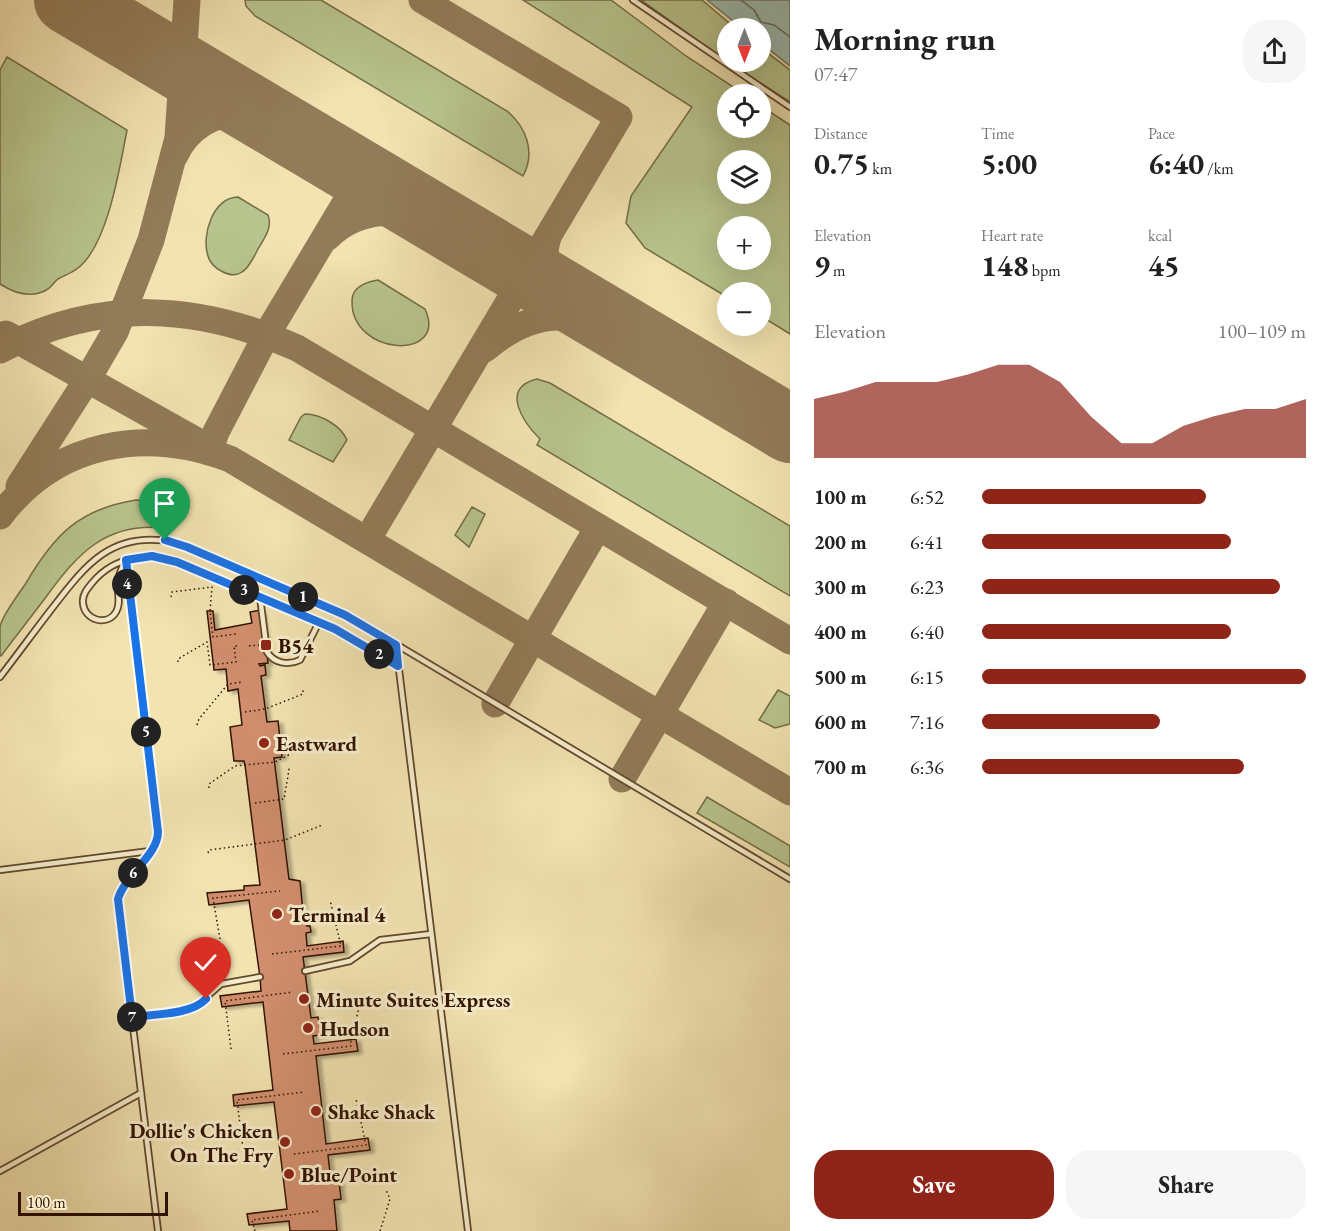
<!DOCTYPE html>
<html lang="en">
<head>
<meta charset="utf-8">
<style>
  body { margin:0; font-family:"EB Garamond",serif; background:#f6f6f6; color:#222; height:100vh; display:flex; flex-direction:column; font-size:22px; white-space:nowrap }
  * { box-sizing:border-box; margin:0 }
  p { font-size:20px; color:#767676 }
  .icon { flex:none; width:33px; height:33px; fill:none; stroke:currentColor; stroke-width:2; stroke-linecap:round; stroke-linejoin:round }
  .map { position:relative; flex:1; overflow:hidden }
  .drawer { display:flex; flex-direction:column; background:#fff; width:540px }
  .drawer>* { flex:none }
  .needle { width:39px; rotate:180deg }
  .controls { position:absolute; left:717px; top:18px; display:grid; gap:12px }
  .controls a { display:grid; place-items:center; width:54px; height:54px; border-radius:50%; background:#fff; box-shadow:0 6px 24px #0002; font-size:30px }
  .scale { position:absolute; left:18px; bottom:15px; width:150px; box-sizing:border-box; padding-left:6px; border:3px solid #311300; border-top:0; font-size:16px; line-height:21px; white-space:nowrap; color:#311300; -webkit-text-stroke:4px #f7edcc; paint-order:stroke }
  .pin { position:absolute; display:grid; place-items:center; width:51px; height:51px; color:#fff; margin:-62px -26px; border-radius:50% 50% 50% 0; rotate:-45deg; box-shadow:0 0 6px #0007 }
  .pin .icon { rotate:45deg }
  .km { position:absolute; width:30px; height:30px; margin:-15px; border-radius:50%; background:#222; color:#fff; font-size:16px; line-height:30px; text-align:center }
  .round { display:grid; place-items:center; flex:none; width:63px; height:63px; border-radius:24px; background:#f6f6f6 }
  .head { display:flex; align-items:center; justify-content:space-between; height:102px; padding:0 24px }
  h1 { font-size:33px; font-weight:700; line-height:45px }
  .figures { display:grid; grid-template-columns:repeat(3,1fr); gap:9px; height:102px; padding:6px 24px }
  .figures div { display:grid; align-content:center }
  .figures b { font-size:30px; font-weight:700 }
  .figures small { font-size:16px; font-weight:400 }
  .figures p { font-size:16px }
  .chart { height:168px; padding:12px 24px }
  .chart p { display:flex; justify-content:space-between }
  .chart svg { width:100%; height:108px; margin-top:6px; fill:#8f2418; opacity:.7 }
  .cta { display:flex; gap:12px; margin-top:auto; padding:12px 24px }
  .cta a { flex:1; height:69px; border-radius:24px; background:#8f2418; color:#fff; font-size:24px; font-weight:700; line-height:69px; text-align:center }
  .cta a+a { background:#f6f6f6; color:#222 }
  ul { padding:0 24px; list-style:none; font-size:20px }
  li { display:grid; grid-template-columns:96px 72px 1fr; align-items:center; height:45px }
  li i { height:15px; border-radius:8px; background:#8f2418 }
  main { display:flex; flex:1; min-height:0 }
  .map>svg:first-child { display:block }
  .green { fill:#b8c48d; stroke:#746c46; stroke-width:1.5; fill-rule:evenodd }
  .water { fill:#9cbdb2; stroke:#71796b; stroke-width:1.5 }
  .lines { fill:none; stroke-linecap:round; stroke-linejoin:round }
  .shore { stroke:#666859; stroke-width:1.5 }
  .taxiway { stroke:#927b58; stroke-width:27 }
  .runway { stroke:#927b58; stroke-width:68 }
  .building { fill:#d18e6e; stroke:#311300; stroke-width:1.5; filter:url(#shadow) }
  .lane-casing { stroke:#61472c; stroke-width:8 }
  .path { stroke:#311300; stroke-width:1.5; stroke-dasharray:1.5 3; stroke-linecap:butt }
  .lane { stroke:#f7edcc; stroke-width:4.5 }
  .route-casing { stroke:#fff; stroke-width:12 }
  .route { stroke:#1a73e8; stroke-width:8 }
  .poi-dot { fill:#8f2418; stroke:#f7edcc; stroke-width:2 }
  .labels { text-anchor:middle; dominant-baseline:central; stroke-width:6; stroke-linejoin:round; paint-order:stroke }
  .poi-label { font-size:21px; font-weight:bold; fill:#311300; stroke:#f7edcc; text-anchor:start }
</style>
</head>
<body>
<main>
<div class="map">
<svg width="790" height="1231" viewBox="0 0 790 1231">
  <defs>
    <filter id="shadow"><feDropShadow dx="4.5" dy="2.5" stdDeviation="1.5" flood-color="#0004"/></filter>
  </defs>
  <rect width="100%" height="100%" fill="#f2e3b1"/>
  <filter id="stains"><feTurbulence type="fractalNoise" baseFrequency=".00333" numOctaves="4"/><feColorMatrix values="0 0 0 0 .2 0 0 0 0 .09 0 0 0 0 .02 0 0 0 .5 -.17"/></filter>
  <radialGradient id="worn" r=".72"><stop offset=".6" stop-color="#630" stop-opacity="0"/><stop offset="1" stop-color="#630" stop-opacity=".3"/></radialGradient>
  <!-- green -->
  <g class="green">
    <path d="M245,0H321L507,111C526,127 536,152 523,176L255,16L246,6Z"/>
    <path d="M523,0H611L686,56L744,94H728V128H760L761,106L790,125V334L761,316L760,292H728L727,297L645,248L626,223L631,196L692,107ZM728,160H760V194H728ZM728,226H760V260H728Z"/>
    <polygon points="641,0 702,0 735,28 728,28 727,61"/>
    <polygon points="761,48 790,70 790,102 728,62 760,62"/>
    <path d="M7,57L127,130C120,166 108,245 78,268C72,273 65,275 58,279C54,282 52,286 48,289C32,299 14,293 0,284V70Z"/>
    <path d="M238,197L268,215C273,227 264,239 258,249C254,257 249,268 242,272C231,280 211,268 208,256C201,236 213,197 238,197Z"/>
    <path d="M378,280L425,309C449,361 351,357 352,301C352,287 366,282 378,280Z"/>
    <path d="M537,379L550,383L790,526V596L537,445L540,439C524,423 499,388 537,379Z"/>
    <path d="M305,414C321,414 341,426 347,440L333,462L289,440L301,417Z"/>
    <path d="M136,500L155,502L165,528C106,522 78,553 46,597C31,617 16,636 1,656L0,655C0,646 0,636 0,627C2,615 19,594 26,583C54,535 79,509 136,500Z"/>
    <polygon points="472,507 485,514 469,547 455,535"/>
    <polygon points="778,690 790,696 790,724 775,728 759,720"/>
    <path d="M707,797C735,814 762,829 790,846V867L697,813Z"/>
  </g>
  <!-- water -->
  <polygon class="water" points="707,0 790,0 790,66 761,43 760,28 742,28"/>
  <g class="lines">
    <!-- shore -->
    <polyline class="shore" points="741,0 754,10 761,22 774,25 790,37"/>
    <!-- taxiway -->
    <g class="taxiway">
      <path d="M175,155C187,129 214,110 244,114C259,116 274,125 288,132"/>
      <path d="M328,237C356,209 391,210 427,214"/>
      <path d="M548,237C536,272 561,290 586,308"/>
      <polyline points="6,334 197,441"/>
      <path d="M485,349C544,299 587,315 650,346"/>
      <path d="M0,350C99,298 197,303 297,348L790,641"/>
      <polyline points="209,452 216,432 267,334 362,175"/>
      <polyline points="19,486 87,380 115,332 151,240 178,138 187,0"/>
      <path d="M0,516C57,441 146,427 230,459L790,792"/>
      <polyline points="367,540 619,117 422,0"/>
      <polyline points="495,704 598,527"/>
      <polyline points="622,779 726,602"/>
    </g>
    <!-- runway -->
    <polyline class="runway" points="68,0 790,429"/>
  </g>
  <!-- building -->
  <polygon class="building" points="261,610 268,663 259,664 260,666 265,665 266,675 261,676 267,722 278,721 282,757 274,758 289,879 300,881 304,922 307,926 310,926 311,932 306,933 307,946 343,941 344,952 303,957 311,1018 318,1017 321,1035 313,1036 314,1044 356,1039 358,1051 316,1056 326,1144 368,1138 370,1150 328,1155 331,1181 339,1180 341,1199 334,1200 337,1231 290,1231 289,1221 249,1225 247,1214 287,1209 274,1102 234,1106 233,1095 273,1090 263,1002 222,1007 220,996 261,991 260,977 249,900 209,905 207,893 244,890 244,886 260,885 245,765 244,761 234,761 230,727 242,725 238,689 228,691 226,669 214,670 207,611 213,611 215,630 252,623 250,612"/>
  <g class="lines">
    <!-- lane casing -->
    <g class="lane-casing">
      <g id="lane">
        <polyline points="633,0 790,107"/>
        <path d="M126,560L157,837C150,862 118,877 118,904L158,1231"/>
        <path d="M124,563C122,568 119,574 118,580C116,591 122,602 116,612C107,627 84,620 83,603C82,595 87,589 92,583C115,555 152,551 184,564L347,635L398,666"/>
        <path d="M260,597L267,652C274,663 288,666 300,660L319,622"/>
        <polyline points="396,645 468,1231"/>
        <path d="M0,677C17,655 33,633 50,611C84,567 110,530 173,542L357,621L790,879"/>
        <polyline points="0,870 150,851"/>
        <polyline points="305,971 350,961 380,940 431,934"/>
        <polyline points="132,1017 194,1008 221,984 260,977"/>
        <polyline points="0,1171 141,1093"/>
      </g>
    </g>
    <!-- path -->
    <g class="path">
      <polyline points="171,597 172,592 212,587 210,611 213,637 236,634"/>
      <polyline points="249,646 260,645"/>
      <polyline points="178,662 178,659 207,642 210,665 236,662 234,646 238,646"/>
      <polyline points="245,712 265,709 303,694 303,689"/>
      <polyline points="197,725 199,719 228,684 242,682"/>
      <polyline points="209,788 209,784 235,766 275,762 302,748 303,745"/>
      <polyline points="255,803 284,799 289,770 288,766"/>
      <polyline points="208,853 209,850 285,840 320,826 321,823"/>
      <polyline points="220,939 213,898 280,891"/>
      <polyline points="272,954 341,946 330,900"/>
      <polyline points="231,1049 225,1001 293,992"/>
      <polyline points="283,1054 351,1046 351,1039 361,1000"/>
      <polyline points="294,1154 366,1145 356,1099"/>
      <polyline points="244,1157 237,1100 305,1092"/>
      <polyline points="255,1231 252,1220 320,1211"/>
      <polyline points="380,1231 390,1199 386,1190"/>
    </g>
    <!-- lane -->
    <use href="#lane" class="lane"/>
  </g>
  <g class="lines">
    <!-- route casing -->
    <g class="route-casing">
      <path id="route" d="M165,540L187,547L345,615L396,645L398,666L335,629L177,562L152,556L126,560L158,832C158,855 125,875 118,899L132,1017C154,1014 191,1015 206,999"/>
    </g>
    <!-- route -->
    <use href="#route" class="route"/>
  </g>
  <!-- markers -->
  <g class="poi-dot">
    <rect x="260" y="639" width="12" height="12" rx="3"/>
    <circle cx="264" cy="743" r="6"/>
    <circle cx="277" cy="914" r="6"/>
    <circle cx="304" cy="999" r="6"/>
    <circle cx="308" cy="1028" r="6"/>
    <circle cx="316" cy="1111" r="6"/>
    <circle cx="285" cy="1142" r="6"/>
    <circle cx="289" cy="1174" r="6"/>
  </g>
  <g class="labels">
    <!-- poi labels -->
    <g class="poi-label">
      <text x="278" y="645">B54</text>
      <text x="276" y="743">Eastward</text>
      <text x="289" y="914">Terminal 4</text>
      <text x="316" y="999">Minute Suites Express</text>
      <text x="320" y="1028">Hudson</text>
      <text x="328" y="1111">Shake Shack</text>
      <text x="273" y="1130" text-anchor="end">Dollie's Chicken<tspan x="273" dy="24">On The Fry</tspan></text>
      <text x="301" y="1174">Blue/Point</text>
    </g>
  </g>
  <rect width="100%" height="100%" filter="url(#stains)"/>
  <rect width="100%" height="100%" fill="url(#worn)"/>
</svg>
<div class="controls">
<a><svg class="needle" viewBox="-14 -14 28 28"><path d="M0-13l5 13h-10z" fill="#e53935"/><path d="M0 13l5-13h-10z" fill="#767676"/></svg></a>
<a><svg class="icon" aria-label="locate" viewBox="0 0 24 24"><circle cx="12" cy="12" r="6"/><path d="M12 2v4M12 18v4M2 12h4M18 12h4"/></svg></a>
<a><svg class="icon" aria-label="layers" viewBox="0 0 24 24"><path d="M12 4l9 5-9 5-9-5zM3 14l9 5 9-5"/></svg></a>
<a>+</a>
<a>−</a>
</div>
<div class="scale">100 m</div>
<div class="pin" style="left:165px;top:540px;background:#1e9e55"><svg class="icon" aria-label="arrive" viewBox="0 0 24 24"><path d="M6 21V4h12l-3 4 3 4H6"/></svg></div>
<div class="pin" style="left:206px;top:999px;background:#d93025"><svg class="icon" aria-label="check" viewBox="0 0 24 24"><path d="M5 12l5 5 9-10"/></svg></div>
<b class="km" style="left:303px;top:597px">1</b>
<b class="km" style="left:379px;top:654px">2</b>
<b class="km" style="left:244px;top:590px">3</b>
<b class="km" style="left:127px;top:584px">4</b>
<b class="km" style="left:146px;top:732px">5</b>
<b class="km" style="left:133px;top:873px">6</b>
<b class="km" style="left:132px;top:1017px">7</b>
</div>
<section class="drawer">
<div class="head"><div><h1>Morning run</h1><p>07:47</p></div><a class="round"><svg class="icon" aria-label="share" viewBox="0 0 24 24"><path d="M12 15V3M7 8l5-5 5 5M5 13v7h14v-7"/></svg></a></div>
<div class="figures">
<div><p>Distance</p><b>0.75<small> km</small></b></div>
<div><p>Time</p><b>5:00</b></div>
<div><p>Pace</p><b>6:40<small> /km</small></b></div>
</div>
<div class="figures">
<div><p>Elevation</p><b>9<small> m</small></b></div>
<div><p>Heart rate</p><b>148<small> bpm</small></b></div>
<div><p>kcal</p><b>45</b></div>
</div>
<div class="chart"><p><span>Elevation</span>100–109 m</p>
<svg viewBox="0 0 160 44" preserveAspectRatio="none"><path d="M0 44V20L10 17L20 13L30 13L40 13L50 10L60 6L70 6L80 13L90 27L100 38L110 38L120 31L130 27L140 24L150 24L160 20V44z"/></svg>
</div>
<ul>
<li><b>100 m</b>6:52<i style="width:69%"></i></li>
<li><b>200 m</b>6:41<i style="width:77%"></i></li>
<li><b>300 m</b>6:23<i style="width:92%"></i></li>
<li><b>400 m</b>6:40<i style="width:77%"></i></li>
<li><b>500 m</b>6:15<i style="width:100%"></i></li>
<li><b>600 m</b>7:16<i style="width:55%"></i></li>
<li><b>700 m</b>6:36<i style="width:81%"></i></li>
</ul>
<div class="cta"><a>Save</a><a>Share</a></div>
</section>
</main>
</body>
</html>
